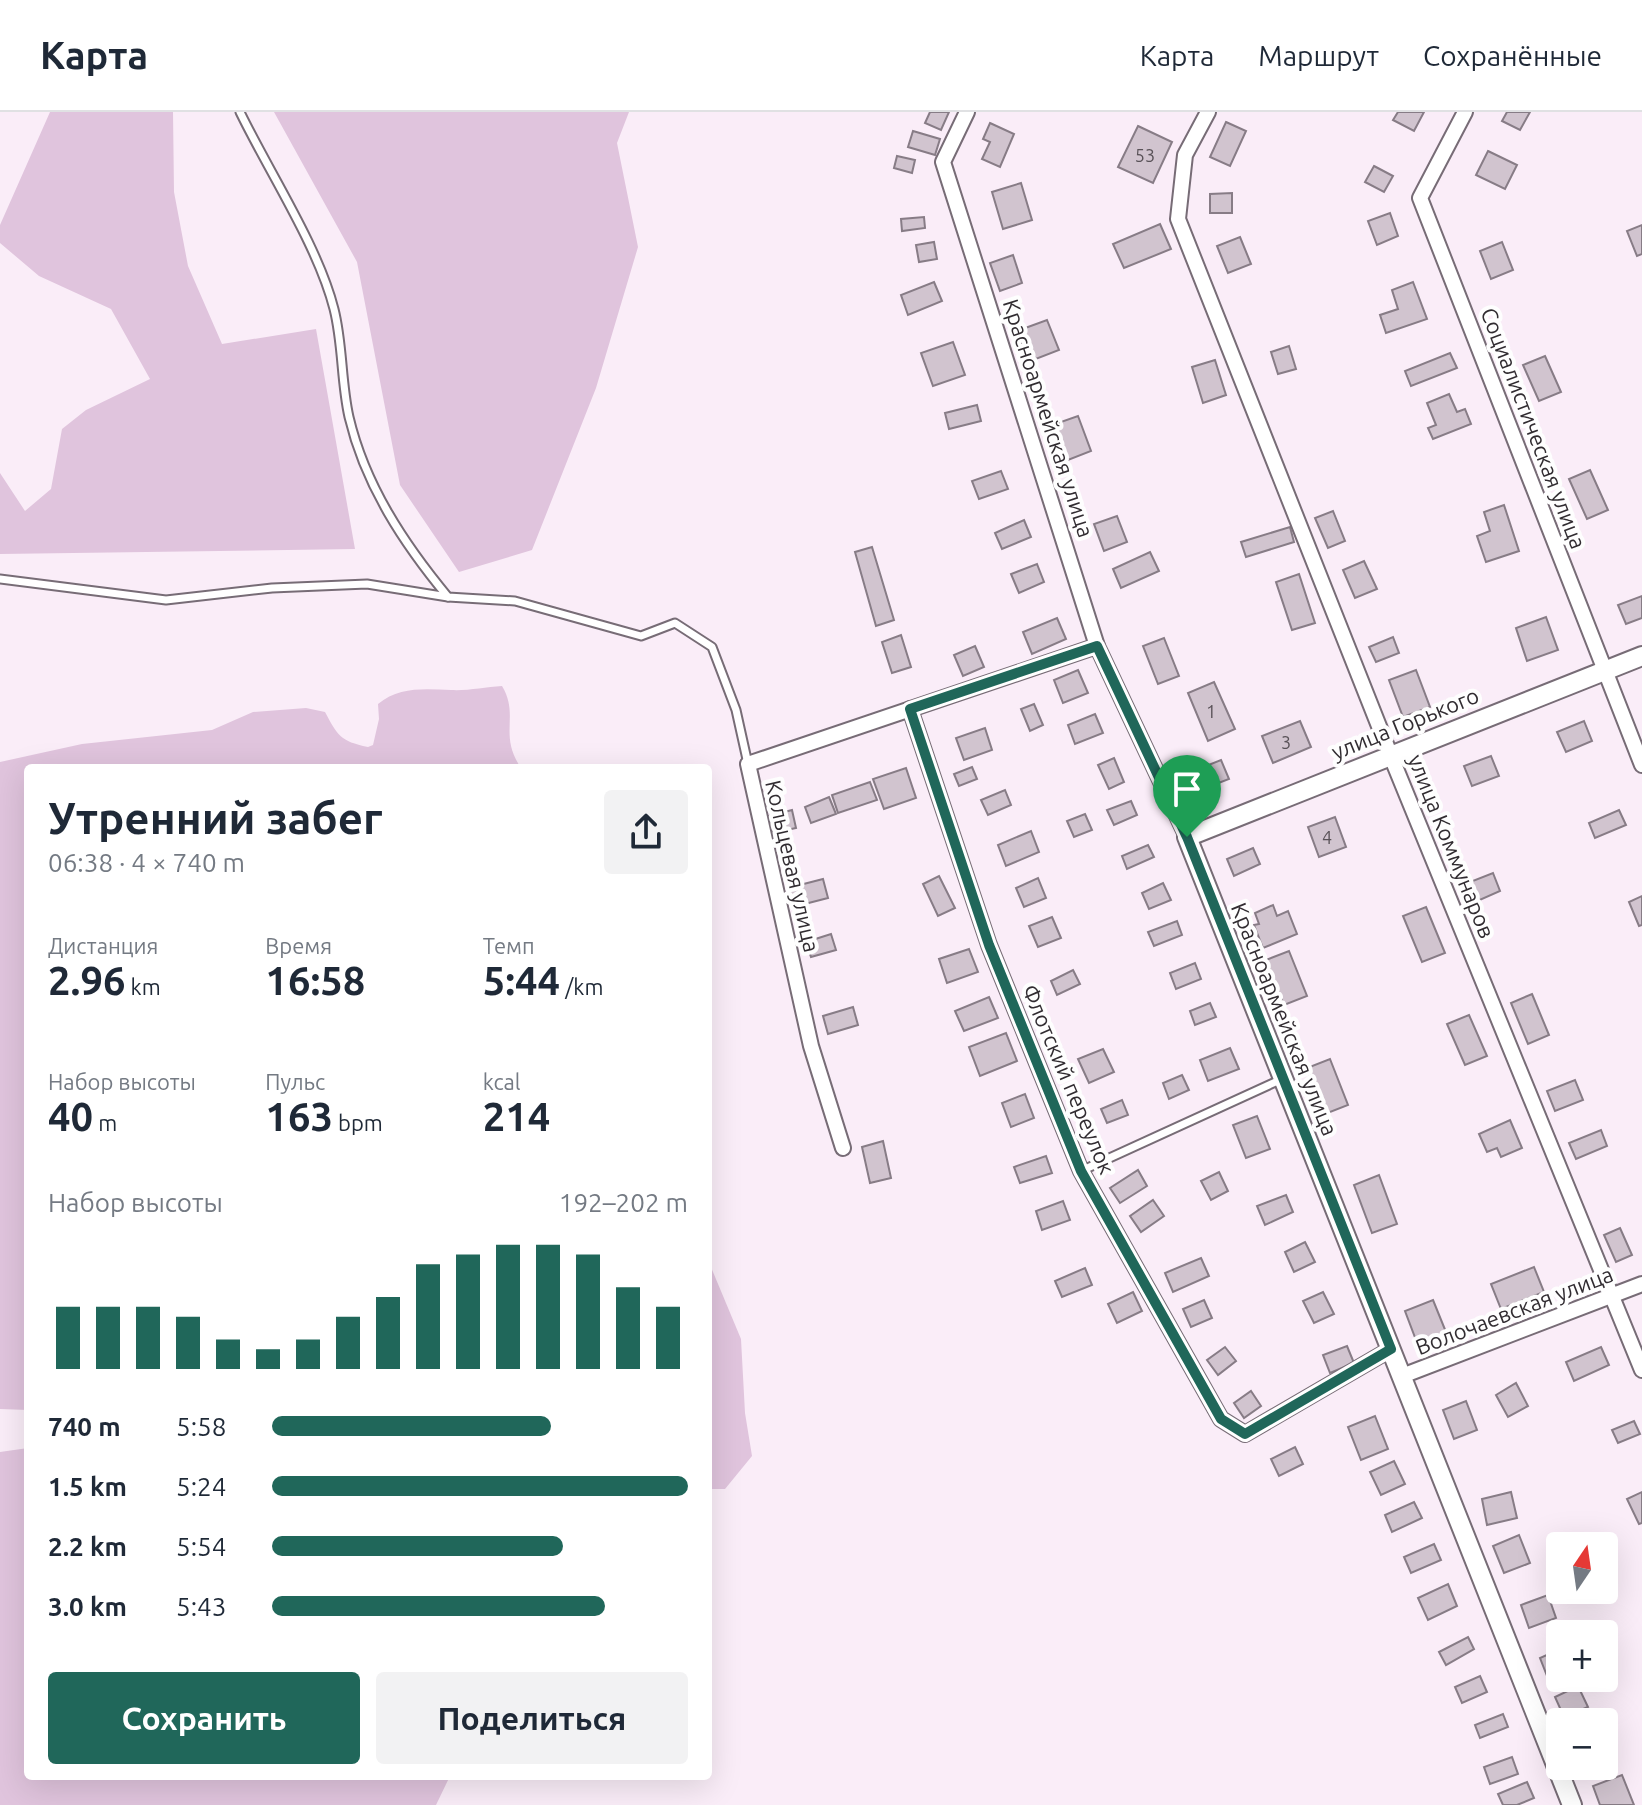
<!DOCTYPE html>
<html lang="ru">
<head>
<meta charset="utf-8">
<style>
  body { margin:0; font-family:Ubuntu,sans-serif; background:#f2f2f3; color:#1f2937; height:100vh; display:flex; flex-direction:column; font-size:30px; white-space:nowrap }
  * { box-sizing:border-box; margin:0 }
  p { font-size:26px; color:#747a83 }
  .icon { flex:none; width:44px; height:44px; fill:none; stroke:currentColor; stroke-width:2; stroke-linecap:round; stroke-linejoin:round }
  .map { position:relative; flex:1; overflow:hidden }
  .drawer { position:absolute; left:24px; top:652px; width:688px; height:1016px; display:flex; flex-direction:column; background:#fff; border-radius:8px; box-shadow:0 8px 32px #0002 }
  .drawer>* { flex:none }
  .needle { width:52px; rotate:13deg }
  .tools { position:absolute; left:1546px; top:1420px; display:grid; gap:16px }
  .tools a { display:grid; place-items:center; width:72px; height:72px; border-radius:8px; background:#fff; box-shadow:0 8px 32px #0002; font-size:40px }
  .pin { position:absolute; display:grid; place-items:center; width:68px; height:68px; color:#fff; margin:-82px -34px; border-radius:50% 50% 50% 0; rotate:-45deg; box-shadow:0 0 8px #0007 }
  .pin .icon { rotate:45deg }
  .round { display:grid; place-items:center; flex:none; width:84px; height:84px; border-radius:8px; background:#f2f2f3 }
  .overview { display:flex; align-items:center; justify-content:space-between; height:136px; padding:0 24px }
  h1 { font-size:44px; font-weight:600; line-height:60px }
  .stats { display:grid; grid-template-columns:repeat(3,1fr); gap:12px; height:136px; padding:8px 24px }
  .stats div { display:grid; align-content:center }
  .stats b { font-size:40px; font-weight:600 }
  .stats small { font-size:22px; font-weight:400 }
  .stats p { font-size:22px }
  .chart { height:224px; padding:16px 24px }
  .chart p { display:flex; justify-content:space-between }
  .chart svg { width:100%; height:144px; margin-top:8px; stroke:#20675a; stroke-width:6 }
  .cta { display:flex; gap:16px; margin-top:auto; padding:16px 24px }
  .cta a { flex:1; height:92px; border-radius:8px; background:#20675a; color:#fff; font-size:32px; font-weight:600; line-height:92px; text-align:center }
  .cta a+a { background:#f2f2f3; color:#1f2937 }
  ul { padding:0 24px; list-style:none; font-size:26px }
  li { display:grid; grid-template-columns:128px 96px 1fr; align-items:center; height:60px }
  li i { height:20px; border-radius:10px; background:#20675a }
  header { display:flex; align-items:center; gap:48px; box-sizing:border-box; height:112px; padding:0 40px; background:#fff; border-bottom:2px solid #e0e1e3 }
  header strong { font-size:38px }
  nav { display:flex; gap:44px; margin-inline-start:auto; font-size:28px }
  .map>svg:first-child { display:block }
  .green { fill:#e0c4dd }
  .building { fill:#d1c4cf; stroke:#877c86; stroke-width:2 }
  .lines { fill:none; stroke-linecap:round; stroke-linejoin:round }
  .service-casing { stroke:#776c76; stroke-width:11 }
  .minor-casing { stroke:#776c76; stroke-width:18 }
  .tertiary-casing { stroke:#776c76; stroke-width:22 }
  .service { stroke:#fff; stroke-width:7 }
  .minor { stroke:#fff; stroke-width:14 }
  .tertiary { stroke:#fff; stroke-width:18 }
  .route-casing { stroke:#fff; stroke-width:16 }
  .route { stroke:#20675a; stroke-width:10 }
  .labels { text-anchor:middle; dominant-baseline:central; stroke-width:8; stroke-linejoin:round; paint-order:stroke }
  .number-label { font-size:18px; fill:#595258 }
  .street-label { font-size:22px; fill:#312c31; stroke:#fefefe }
</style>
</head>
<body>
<header>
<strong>Карта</strong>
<nav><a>Карта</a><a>Маршрут</a><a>Сохранённые</a></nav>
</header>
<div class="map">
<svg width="1642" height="1693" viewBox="0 0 1642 1693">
  <rect width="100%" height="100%" fill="#faedf8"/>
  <!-- green -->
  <g class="green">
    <polygon points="50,0 173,0 174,80 188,154 222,232 316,217 355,437 0,442 0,361 25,399 51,377 62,317 86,298 150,267 111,197 39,164 0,131 0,113"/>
    <polygon points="274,0 629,0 617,31 638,135 596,276 532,438 459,460 400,373 357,150"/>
    <path d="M502,574C520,604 498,622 521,656H28V1298L0,1297V650L82,632L212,618L253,600L306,596L325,600C338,624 340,629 368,635L373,633L379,607L378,592C399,574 426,577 451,578C467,579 485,575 502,574Z"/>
    <polygon points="708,1148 741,1227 745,1301 752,1344 725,1377 708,1377"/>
    <polygon points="28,1336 28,1664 450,1664 436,1693 0,1693 0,1340"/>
  </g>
  <!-- building -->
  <g class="building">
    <polygon points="930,0 949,0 941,18 925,11"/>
    <polygon points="1398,0 1424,0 1414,19 1393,8"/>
    <polygon points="1507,0 1530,0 1520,18 1502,9"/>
    <polygon points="1226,10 1246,19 1230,54 1210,45"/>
    <polygon points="990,11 1014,22 1000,55 982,47 990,30 983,27"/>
    <polygon points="1138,14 1172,30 1153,71 1118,55"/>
    <polygon points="913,19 940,27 935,43 908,35"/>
    <polygon points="1488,39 1517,53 1505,77 1476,63"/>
    <polygon points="897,44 915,48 912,61 894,56"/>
    <polygon points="1374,54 1393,64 1384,80 1365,70"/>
    <polygon points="1021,71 1032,108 1003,117 992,80"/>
    <polygon points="1232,81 1232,101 1210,101 1210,82"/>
    <polygon points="1390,101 1398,124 1377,133 1368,109"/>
    <polygon points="924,105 925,116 902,119 901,107"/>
    <polygon points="1160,112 1171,137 1124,156 1113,132"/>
    <polygon points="1642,113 1642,142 1637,144 1627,119"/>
    <polygon points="1240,125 1251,152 1228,161 1217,134"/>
    <polygon points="934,130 937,147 919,150 916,133"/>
    <polygon points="1502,130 1513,158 1491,167 1480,139"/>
    <polygon points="1013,143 1022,171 1000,179 990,151"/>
    <polygon points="934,170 942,189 908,203 901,183"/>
    <polygon points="1413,170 1427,207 1386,221 1380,203 1398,197 1392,178"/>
    <polygon points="1047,208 1059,238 1028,250 1017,219"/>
    <polygon points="953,230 965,263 933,274 921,241"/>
    <polygon points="1289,234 1296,257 1278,262 1271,240"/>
    <polygon points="1450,241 1457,256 1411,274 1405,259"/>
    <polygon points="1545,244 1561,280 1539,289 1523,253"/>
    <polygon points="1215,248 1226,283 1203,291 1192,255"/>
    <polygon points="1449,282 1457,300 1465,297 1471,312 1433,327 1428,316 1436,313 1427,291"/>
    <polygon points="977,293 981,309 949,317 945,301"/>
    <polygon points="1078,304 1091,339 1068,348 1055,312"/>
    <polygon points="1590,358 1608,398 1587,407 1569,367"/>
    <polygon points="1001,359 1008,377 979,387 972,369"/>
    <polygon points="1504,393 1519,439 1486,450 1477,424 1490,419 1484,400"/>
    <polygon points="1333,399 1345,429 1328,436 1315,406"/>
    <polygon points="1117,404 1127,430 1104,439 1094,412"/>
    <polygon points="1024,408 1031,425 1002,437 995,421"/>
    <polygon points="1290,415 1294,430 1246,445 1241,430"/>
    <polygon points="872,435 894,508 876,514 855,440"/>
    <polygon points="1150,440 1159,459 1121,476 1113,457"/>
    <polygon points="1364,449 1377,477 1355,486 1343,458"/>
    <polygon points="1037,452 1044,470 1019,481 1011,462"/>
    <polygon points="1299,462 1315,511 1292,518 1276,470"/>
    <polygon points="1642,484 1642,506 1626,512 1618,493"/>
    <polygon points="1546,505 1558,538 1527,549 1516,516"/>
    <polygon points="1057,506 1066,527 1032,542 1023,520"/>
    <polygon points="901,523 911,555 892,561 882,530"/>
    <polygon points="1393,525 1399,541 1376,550 1369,535"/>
    <polygon points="1164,526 1179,564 1158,572 1143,534"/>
    <polygon points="975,534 984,555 963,564 954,543"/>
    <polygon points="1078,558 1088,581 1063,591 1054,568"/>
    <polygon points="1416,558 1430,595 1403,605 1389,568"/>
    <polygon points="1214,570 1235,617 1208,629 1188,581"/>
    <polygon points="1034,592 1043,613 1030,619 1021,597"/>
    <polygon points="1095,602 1103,621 1075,632 1068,613"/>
    <polygon points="1300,609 1311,635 1273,651 1262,624"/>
    <polygon points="1584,609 1592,629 1566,640 1557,620"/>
    <polygon points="985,616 992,638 964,648 956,626"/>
    <polygon points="1491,644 1499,664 1472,674 1464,654"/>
    <polygon points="1114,646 1124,670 1109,677 1098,653"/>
    <polygon points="1221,648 1229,667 1198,679 1191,660"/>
    <polygon points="972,655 977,667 959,674 954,662"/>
    <polygon points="906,656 916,686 884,697 873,667"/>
    <polygon points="870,670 877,688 838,701 832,683"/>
    <polygon points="1005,678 1011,693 988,703 981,688"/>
    <polygon points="829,685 836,702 811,711 805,695"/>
    <polygon points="1131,689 1137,703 1114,713 1107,698"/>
    <polygon points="792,698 796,716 773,721 769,704"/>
    <polygon points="1619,698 1626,713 1595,726 1589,711"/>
    <polygon points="1085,702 1092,718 1074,725 1067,709"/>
    <polygon points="1335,705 1346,735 1319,745 1308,715"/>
    <polygon points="1031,719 1039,740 1006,754 998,733"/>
    <polygon points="1148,733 1154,745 1127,757 1122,744"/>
    <polygon points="1253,736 1260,752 1234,764 1227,747"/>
    <polygon points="1493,761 1500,779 1473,791 1465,772"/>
    <polygon points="939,764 955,796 938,804 923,772"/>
    <polygon points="1038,766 1046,786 1024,795 1016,776"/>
    <polygon points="823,767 828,786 793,795 788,776"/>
    <polygon points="1163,771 1171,788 1149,797 1142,781"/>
    <polygon points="1642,784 1642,813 1639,814 1629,790"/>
    <polygon points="1273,793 1277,804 1288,799 1297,822 1263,836 1254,813 1259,812 1255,801"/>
    <polygon points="1426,795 1445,841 1422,850 1403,804"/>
    <polygon points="1052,805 1061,826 1038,835 1029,814"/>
    <polygon points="1177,809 1182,823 1154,834 1148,820"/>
    <polygon points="831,822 836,838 811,845 806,830"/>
    <polygon points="969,837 978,860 947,871 939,847"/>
    <polygon points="1289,839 1307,884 1284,893 1266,848"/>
    <polygon points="1195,851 1201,867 1176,877 1170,861"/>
    <polygon points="1073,858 1080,872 1057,883 1051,869"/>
    <polygon points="1532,882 1549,923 1528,932 1511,891"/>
    <polygon points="989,885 998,906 964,919 955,899"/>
    <polygon points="1210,891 1216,905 1195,913 1190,899"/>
    <polygon points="853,895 858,913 828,922 823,904"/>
    <polygon points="1469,903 1487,944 1465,953 1447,912"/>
    <polygon points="1006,921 1017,949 980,964 969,935"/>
    <polygon points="1230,936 1239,957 1208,969 1200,948"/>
    <polygon points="1103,937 1114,960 1089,971 1078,947"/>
    <polygon points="1330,947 1348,993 1325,1002 1307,956"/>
    <polygon points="1182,963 1189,978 1169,987 1163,971"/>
    <polygon points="1575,968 1583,988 1555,999 1547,979"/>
    <polygon points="1025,982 1034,1006 1011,1015 1002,991"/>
    <polygon points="1122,988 1128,1003 1107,1011 1101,997"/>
    <polygon points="1257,1004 1270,1037 1246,1046 1233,1013"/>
    <polygon points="1510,1008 1522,1036 1501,1045 1497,1036 1487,1040 1479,1022"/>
    <polygon points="1601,1018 1607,1034 1576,1047 1569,1031"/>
    <polygon points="883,1029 891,1066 870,1071 862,1035"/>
    <polygon points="1046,1044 1052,1061 1020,1071 1014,1055"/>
    <polygon points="1138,1058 1147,1074 1120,1091 1110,1076"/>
    <polygon points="1219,1060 1228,1079 1211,1088 1201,1069"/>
    <polygon points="1379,1063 1397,1112 1372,1121 1354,1073"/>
    <polygon points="1286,1083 1293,1100 1265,1113 1257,1094"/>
    <polygon points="1153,1088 1164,1104 1141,1120 1130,1104"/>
    <polygon points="1063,1089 1070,1108 1042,1118 1036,1099"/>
    <polygon points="1620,1116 1632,1143 1616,1150 1604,1123"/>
    <polygon points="1305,1130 1315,1150 1294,1160 1285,1140"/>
    <polygon points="1201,1146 1209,1164 1173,1180 1165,1161"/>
    <polygon points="1534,1155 1544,1180 1501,1197 1491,1172"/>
    <polygon points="1085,1156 1092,1173 1062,1185 1055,1169"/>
    <polygon points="1133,1180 1142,1199 1117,1211 1108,1192"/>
    <polygon points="1323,1180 1334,1202 1314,1211 1303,1189"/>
    <polygon points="1204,1188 1212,1206 1191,1215 1183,1197"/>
    <polygon points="1433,1188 1448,1225 1419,1236 1405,1199"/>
    <polygon points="1347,1234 1354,1251 1330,1261 1323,1243"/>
    <polygon points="1225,1235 1236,1249 1218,1263 1207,1248"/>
    <polygon points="1601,1235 1609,1253 1574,1269 1566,1250"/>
    <polygon points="1516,1271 1528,1294 1508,1305 1496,1283"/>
    <polygon points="1251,1279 1261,1294 1244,1306 1234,1291"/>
    <polygon points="1466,1289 1477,1318 1454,1327 1443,1298"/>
    <polygon points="1375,1304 1388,1337 1361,1348 1348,1315"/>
    <polygon points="1634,1309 1640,1322 1618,1331 1612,1318"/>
    <polygon points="1295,1335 1303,1352 1279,1364 1271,1347"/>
    <polygon points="1394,1349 1405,1372 1381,1383 1370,1360"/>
    <polygon points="1511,1380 1517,1406 1487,1413 1482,1387"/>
    <polygon points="1642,1380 1642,1411 1639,1412 1627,1387"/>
    <polygon points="1414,1390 1422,1406 1392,1420 1385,1403"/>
    <polygon points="1519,1423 1530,1451 1504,1461 1493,1434"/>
    <polygon points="1434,1432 1441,1448 1411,1461 1404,1445"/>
    <polygon points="1448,1472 1457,1494 1428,1508 1418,1486"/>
    <polygon points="1548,1483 1556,1506 1529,1516 1521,1493"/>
    <polygon points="1468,1525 1474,1537 1446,1553 1439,1540"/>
    <polygon points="1560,1537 1560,1564 1549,1569 1540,1546"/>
    <polygon points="1480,1564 1487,1580 1462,1591 1455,1575"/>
    <polygon points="1578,1574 1588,1595 1564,1605 1555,1585"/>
    <polygon points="1503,1602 1508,1615 1480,1626 1475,1613"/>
    <polygon points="1512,1645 1518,1662 1490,1672 1484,1655"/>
    <polygon points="1622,1663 1634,1693 1600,1693 1593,1674"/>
    <polygon points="1527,1670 1534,1686 1517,1693 1503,1693 1498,1682"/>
  </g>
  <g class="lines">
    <!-- service casing -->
    <g class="service-casing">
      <g id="service">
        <path d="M240,0C269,60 318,134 334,197C343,232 341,270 349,305C365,373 404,432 448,485"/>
        <polyline points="0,467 166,488 272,476 367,472 448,485 515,489 641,524 675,511 712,535 736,598 748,652"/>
        <polyline points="1081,1059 1282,967"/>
      </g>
    </g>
    <!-- minor casing -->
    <g class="minor-casing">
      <g id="minor">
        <polyline points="967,0 943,50 1097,534 1187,725"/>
        <polyline points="1208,0 1185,43 1178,107 1390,642 1642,1258"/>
        <polyline points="1465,0 1420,86 1642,653"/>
        <polyline points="910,597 989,833 1081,1059 1221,1307 1245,1322 1391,1237"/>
        <polyline points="843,1036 811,934 748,652 1097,534"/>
        <polyline points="1402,1264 1642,1172"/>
      </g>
    </g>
    <!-- tertiary casing -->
    <g class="tertiary-casing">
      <polyline id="tertiary" points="1572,1693 1187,725 1642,544"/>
    </g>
    <!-- service -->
    <use href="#service" class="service"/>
    <!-- minor -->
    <use href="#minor" class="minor"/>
    <!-- tertiary -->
    <use href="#tertiary" class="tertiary"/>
  </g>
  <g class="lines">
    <!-- route casing -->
    <g class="route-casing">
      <polygon id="route" points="1097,534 1187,725 1391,1237 1245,1322 1221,1307 1081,1059 989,833 910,597"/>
    </g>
    <!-- route -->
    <use href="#route" class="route"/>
  </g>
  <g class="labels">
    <!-- number labels -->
    <g class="number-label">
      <text x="1145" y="43">53</text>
      <text x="1211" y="599">1</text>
      <text x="1286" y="630">3</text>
      <text x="1327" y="725">4</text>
    </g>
    <!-- street labels -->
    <g class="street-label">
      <text transform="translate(1049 306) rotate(72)">Красноармейская улица</text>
      <text transform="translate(1534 316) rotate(69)">Социалистическая улица</text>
      <text transform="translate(1405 611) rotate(-22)">улица Горького</text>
      <text transform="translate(1452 734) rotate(68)">улица Коммунаров</text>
      <text transform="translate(793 754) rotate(77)">Кольцевая улица</text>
      <text transform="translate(1285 907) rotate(68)">Красноармейская улица</text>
      <text transform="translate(1069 967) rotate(67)">Флотский переулок</text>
      <text transform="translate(1514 1198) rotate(-21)">Волочаевская улица</text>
    </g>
  </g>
</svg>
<div class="tools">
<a><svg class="needle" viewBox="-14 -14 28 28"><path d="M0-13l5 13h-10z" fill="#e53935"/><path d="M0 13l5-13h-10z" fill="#747a83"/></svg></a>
<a>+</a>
<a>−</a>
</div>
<div class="pin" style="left:1187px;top:725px;background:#1e9e55"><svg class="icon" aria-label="arrive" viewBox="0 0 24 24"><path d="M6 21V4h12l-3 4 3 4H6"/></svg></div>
<section class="drawer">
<div class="overview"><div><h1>Утренний забег</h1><p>06:38 · 4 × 740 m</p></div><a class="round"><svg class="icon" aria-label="share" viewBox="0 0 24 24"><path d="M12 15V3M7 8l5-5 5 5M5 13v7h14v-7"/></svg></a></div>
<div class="stats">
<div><p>Дистанция</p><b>2.96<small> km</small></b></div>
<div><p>Время</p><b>16:58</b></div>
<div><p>Темп</p><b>5:44<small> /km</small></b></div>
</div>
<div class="stats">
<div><p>Набор высоты</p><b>40<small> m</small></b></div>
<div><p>Пульс</p><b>163<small> bpm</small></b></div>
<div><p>kcal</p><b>214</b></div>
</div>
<div class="chart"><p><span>Набор высоты</span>192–202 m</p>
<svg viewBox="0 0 160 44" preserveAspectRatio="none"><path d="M5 44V25M15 44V25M25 44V25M35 44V28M45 44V35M55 44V38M65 44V35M75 44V28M85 44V22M95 44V12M105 44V9M115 44V6M125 44V6M135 44V9M145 44V19M155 44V25"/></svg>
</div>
<ul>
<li><b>740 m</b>5:58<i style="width:67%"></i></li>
<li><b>1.5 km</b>5:24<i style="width:100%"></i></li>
<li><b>2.2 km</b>5:54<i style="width:70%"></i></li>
<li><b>3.0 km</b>5:43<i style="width:80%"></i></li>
</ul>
<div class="cta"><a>Сохранить</a><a>Поделиться</a></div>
</section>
</div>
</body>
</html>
